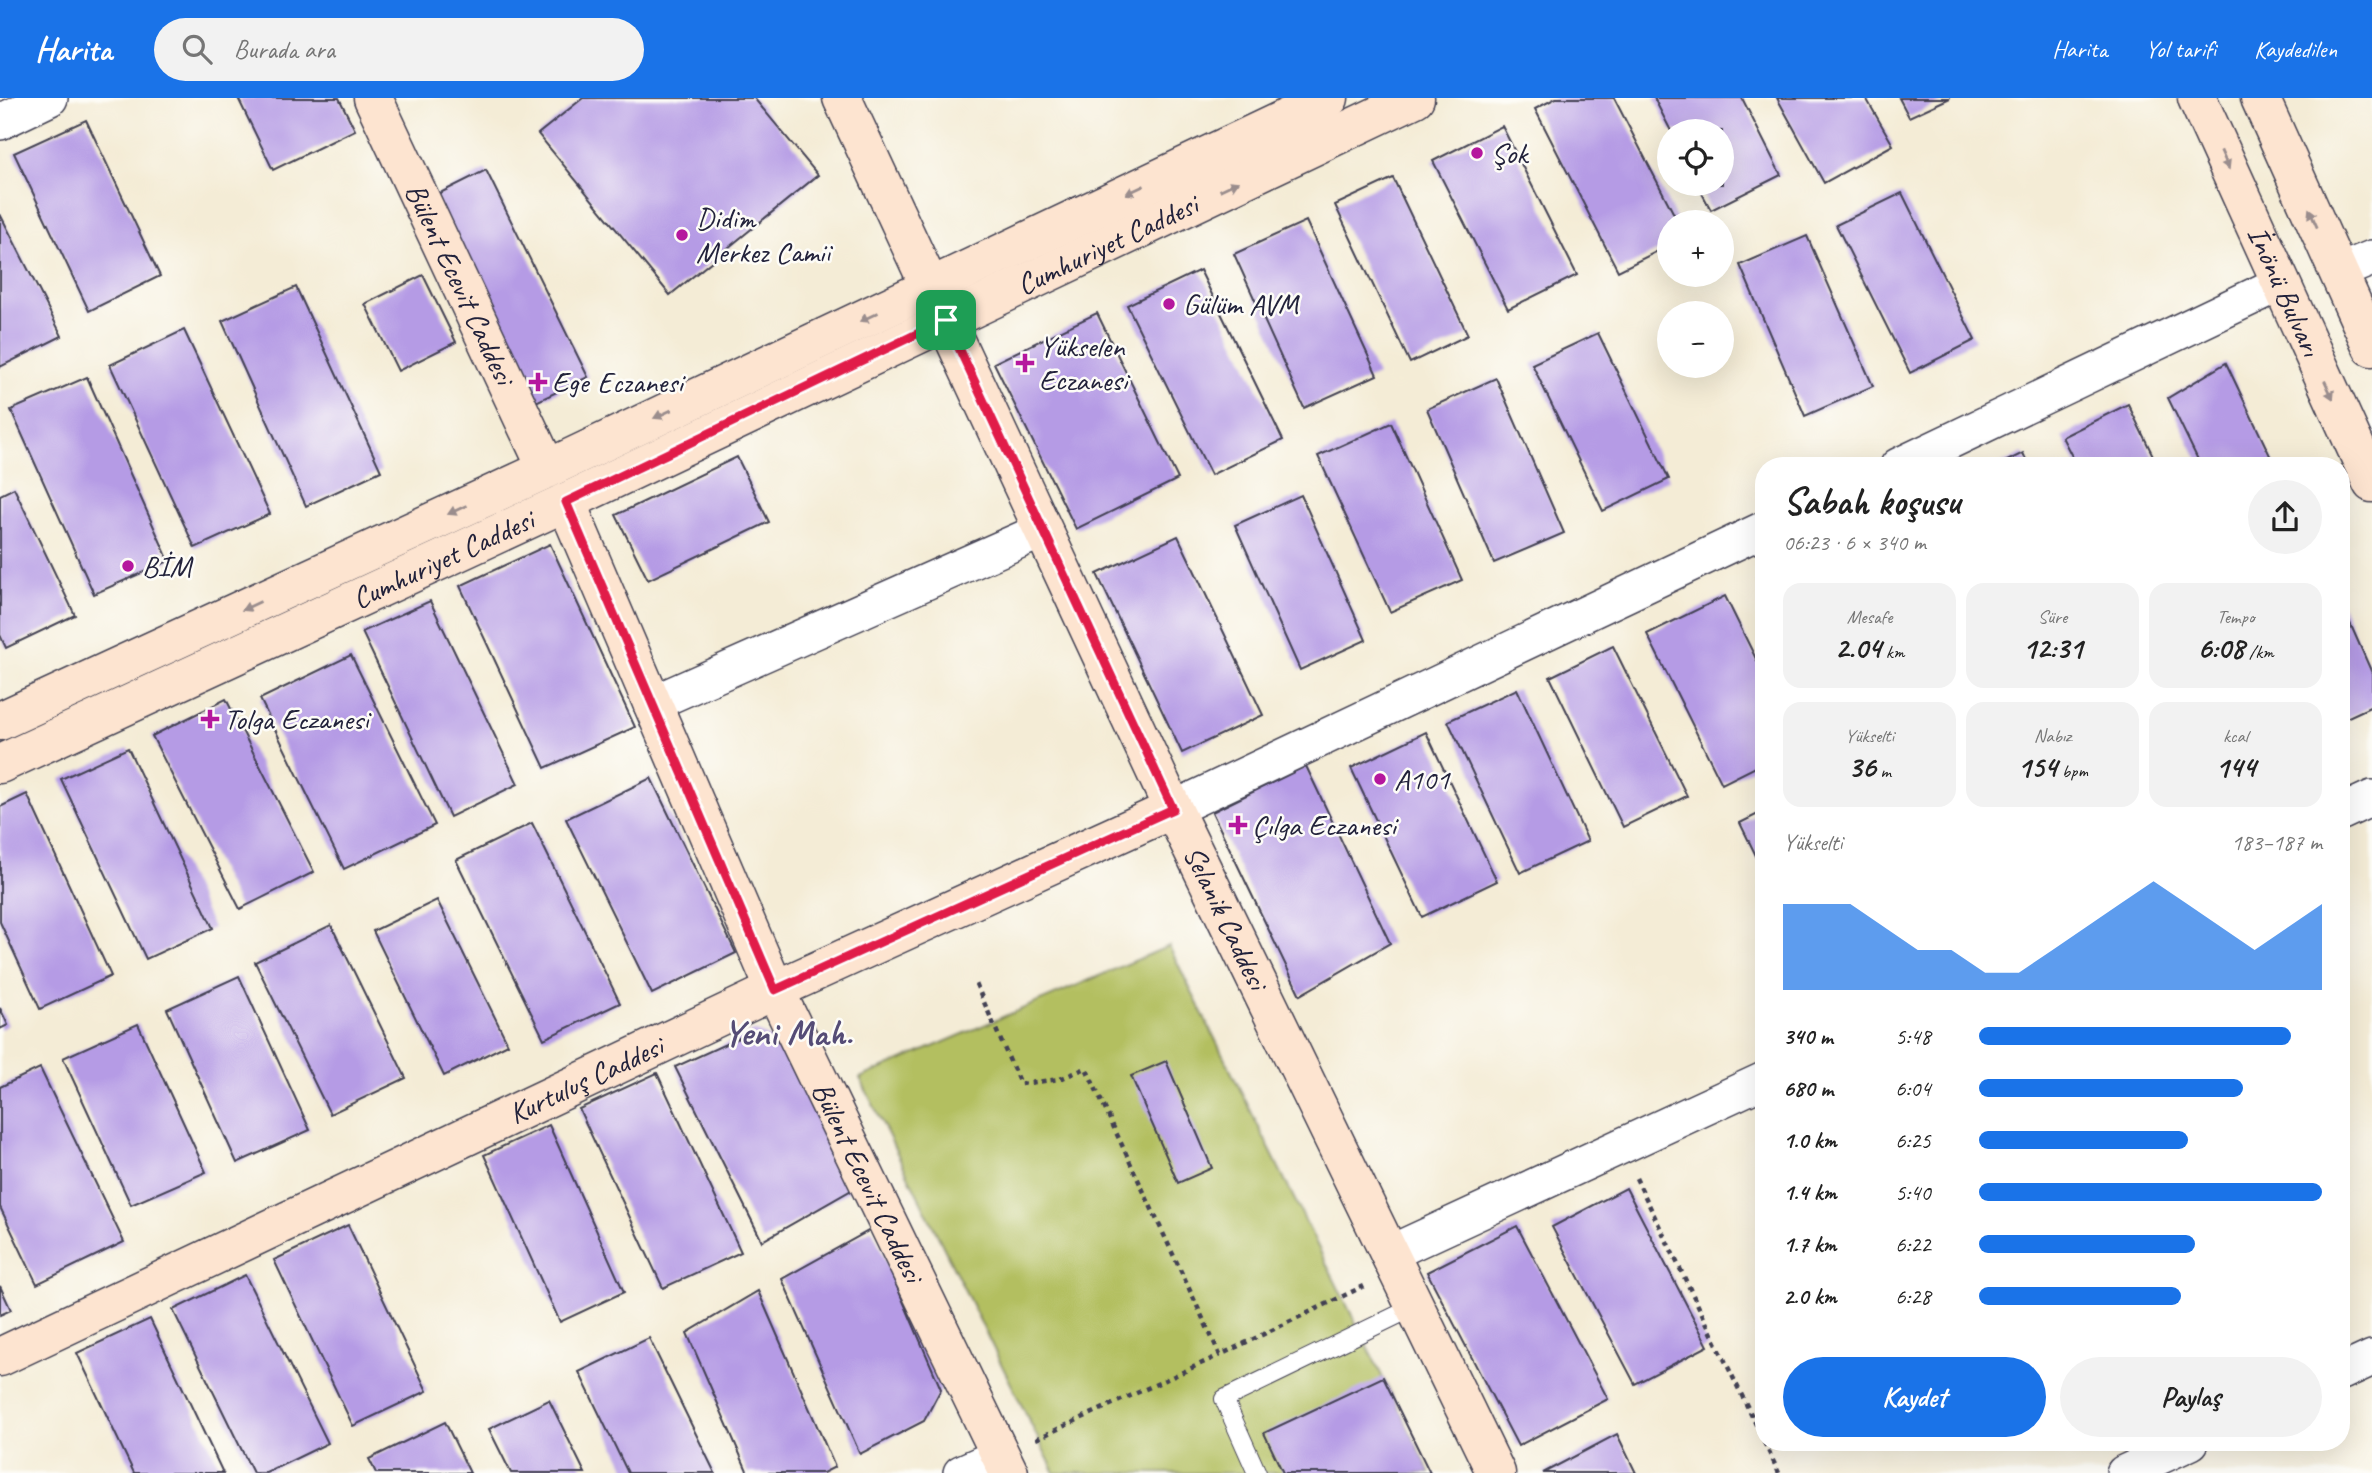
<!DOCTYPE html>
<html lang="tr">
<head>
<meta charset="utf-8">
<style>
  body { margin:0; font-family:Caveat,sans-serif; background:#f2f2f2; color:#222; height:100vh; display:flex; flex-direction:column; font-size:26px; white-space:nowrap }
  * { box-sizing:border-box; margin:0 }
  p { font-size:23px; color:#767676 }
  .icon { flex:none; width:38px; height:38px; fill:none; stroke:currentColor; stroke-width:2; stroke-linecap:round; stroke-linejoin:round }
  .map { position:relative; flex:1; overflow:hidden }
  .drawer { position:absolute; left:1755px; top:359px; width:595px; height:994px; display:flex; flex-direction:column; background:#fff; border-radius:28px; box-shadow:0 7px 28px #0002 }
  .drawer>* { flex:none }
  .buttons { position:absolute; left:1657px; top:21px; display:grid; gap:14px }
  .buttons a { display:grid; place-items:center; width:77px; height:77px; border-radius:50%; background:#fff; box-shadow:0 7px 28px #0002; font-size:35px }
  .pin { position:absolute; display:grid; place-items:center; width:60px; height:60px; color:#fff; margin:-30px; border-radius:14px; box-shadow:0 4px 10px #0006 }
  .round { display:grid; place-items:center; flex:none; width:74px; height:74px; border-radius:37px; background:#f2f2f2 }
  .head { display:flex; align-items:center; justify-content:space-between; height:119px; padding:0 28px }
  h1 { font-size:38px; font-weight:700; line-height:52px }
  .figures { display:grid; grid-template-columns:repeat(3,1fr); gap:10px; height:119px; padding:7px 28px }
  .figures div { display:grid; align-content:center; border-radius:18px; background:#f2f2f2; text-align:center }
  .figures b { font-size:30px; font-weight:700 }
  .figures small { font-size:19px; font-weight:400 }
  .figures p { font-size:19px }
  .chart { height:196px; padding:14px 28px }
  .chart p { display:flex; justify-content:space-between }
  .chart svg { width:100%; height:126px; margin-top:7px; fill:#1a73e8; opacity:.7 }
  .button { display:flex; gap:14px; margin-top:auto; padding:14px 28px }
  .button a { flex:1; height:80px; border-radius:42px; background:#1a73e8; color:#fff; font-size:28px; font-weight:700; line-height:80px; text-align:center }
  .button a+a { background:#f2f2f2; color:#222 }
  ul { padding:0 28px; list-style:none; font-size:23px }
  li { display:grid; grid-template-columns:112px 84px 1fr; align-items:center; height:52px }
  li i { height:18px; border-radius:9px; background:#1a73e8 }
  header { display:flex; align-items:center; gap:42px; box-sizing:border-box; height:98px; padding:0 35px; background:#1a73e8; color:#fff }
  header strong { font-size:33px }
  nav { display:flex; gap:38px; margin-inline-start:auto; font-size:24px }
  .search { width:490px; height:63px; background:#f2f2f2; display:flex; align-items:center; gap:18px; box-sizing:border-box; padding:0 24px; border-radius:38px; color:#767676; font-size:26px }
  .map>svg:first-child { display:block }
  .green { fill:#b3bf61; stroke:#6a704e; stroke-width:2 }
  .building { fill:#b59be5 }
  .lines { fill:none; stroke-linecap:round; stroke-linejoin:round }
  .lane-casing { stroke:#424052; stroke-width:20 }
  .street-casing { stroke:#424052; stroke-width:38 }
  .secondary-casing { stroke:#424052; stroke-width:41 }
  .path { stroke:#424052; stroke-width:4.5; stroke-dasharray:5 5; stroke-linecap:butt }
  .lane { stroke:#fff; stroke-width:18 }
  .street { stroke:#fff; stroke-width:35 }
  .secondary { stroke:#fde4d0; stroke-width:38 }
  .oneway { fill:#9a8d8d }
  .route-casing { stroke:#fff; stroke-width:14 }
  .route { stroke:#e11d48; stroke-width:9 }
  .poi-dot { fill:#b5179e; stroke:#fdfcf7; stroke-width:2.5 }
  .labels { text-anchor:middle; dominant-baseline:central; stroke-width:5; stroke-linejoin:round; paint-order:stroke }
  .poi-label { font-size:30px; fill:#22223b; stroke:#fdfcf7; text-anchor:start }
  .street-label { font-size:30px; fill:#22223b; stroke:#fdfcf7 }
  .district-label { font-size:37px; font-weight:bold; fill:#554c76; stroke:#fdfcf7 }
</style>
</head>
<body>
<header>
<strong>Harita</strong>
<div class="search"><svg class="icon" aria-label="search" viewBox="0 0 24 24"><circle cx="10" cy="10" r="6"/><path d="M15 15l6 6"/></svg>Burada ara</div>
<nav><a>Harita</a><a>Yol tarifi</a><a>Kaydedilen</a></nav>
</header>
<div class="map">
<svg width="2372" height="1375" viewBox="0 0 2372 1375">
  <rect width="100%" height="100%" fill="#fdfcf7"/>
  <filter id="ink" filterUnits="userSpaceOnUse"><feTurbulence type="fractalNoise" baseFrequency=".0143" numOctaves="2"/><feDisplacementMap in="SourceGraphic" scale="14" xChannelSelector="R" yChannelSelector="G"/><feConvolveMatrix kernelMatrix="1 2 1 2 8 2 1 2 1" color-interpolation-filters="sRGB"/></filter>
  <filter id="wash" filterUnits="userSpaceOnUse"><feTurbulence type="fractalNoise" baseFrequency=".00686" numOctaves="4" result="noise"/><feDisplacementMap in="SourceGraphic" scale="28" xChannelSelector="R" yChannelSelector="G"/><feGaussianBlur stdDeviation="1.57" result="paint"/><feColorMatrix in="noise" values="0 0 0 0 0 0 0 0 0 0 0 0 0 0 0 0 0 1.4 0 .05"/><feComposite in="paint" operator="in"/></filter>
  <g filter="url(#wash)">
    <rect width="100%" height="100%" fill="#f4ecd6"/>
    <!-- green -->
    <polygon class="green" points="1169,848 1430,1375 1055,1375 860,980"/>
    <g id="blocks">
      <!-- building -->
      <g class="building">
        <polygon points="238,0 339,0 355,32 273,72"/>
        <polygon points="583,0 754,0 818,77 670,197 538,36"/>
        <polygon points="1556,0 1614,0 1678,124 1670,124 1670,147 1618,173 1535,11"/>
        <polygon points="1654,0 1742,0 1781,77 1711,112 1697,86 1722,86 1722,33 1671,33"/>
        <polygon points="1777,0 1866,0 1893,47 1824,85"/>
        <polygon points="1899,0 1950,0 1909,19"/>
        <polygon points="86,22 160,178 89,213 14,55"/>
        <polygon points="1502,28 1577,177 1508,211 1433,63"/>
        <polygon points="486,72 588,279 536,304 434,98"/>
        <polygon points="1393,80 1468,237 1410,265 1335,107"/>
        <polygon points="1902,95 1975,242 1910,275 1836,127"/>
        <polygon points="0,116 62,238 0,269"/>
        <polygon points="1306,123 1377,277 1304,310 1234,156"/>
        <polygon points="1807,138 1873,288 1805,318 1740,167"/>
        <polygon points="1200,172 1283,342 1211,377 1127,207"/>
        <polygon points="423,177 456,244 398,273 365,206"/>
        <polygon points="296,189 381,373 306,408 222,223"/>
        <polygon points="1097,215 1178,381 1076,431 994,265"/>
        <polygon points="184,232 270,416 195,450 110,267"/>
        <polygon points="1598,235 1669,381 1603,413 1532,266"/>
        <polygon points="2226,265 2275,368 2201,368 2168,300"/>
        <polygon points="87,279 169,463 94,496 11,312"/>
        <polygon points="1496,280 1564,435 1494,465 1427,311"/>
        <polygon points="2128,306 2158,368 2077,368 2062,339"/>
        <polygon points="1391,325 1462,482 1390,514 1318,358"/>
        <polygon points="2023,355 2029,368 1997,368"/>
        <polygon points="737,359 769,424 648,482 616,417"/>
        <polygon points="14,390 75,517 6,550 0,537 0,397"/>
        <polygon points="1301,397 1366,542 1300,572 1235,427"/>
        <polygon points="1178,438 1263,617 1182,655 1097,476"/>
        <polygon points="550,446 635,629 545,670 460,488"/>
        <polygon points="1764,476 1764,496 1756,480"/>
        <polygon points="1725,498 1764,577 1764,665 1722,686 1647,536"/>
        <polygon points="430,503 518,686 450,719 362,534"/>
        <polygon points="2342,507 2372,575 2372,608 2342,622"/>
        <polygon points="1613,548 1687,698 1623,729 1550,579"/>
        <polygon points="351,557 435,727 344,771 260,601"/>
        <polygon points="1517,591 1588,743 1520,775 1448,623"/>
        <polygon points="226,601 314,774 240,811 152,638"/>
        <polygon points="1426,634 1497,783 1422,819 1351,670"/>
        <polygon points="128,650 213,830 146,861 61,681"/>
        <polygon points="1306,668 1390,845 1300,897 1212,714"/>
        <polygon points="651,680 736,855 652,896 566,721"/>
        <polygon points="27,696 111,878 40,911 0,824 0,709"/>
        <polygon points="1764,713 1764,774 1740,725"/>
        <polygon points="532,725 620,905 544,941 456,762"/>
        <polygon points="437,802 508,946 444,978 373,833"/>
        <polygon points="331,827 406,980 330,1016 255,864"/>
        <polygon points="239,878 310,1032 237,1065 167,911"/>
        <polygon points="0,910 8,927 0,931"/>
        <polygon points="138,926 206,1074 131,1107 63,960"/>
        <polygon points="754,933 785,946 853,1091 762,1143 675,969"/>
        <polygon points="1166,963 1212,1070 1178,1085 1131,978"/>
        <polygon points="40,970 124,1144 37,1186 0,1109 0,989"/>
        <polygon points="657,975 741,1154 663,1190 579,1011"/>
        <polygon points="549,1027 624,1194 560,1224 484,1057"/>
        <polygon points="1626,1090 1708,1248 1635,1286 1552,1129"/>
        <polygon points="348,1127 427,1293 353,1328 274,1162"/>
        <polygon points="1517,1128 1608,1301 1518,1348 1427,1174"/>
        <polygon points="872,1131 941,1291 924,1323 860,1356 782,1181"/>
        <polygon points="245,1177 328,1345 266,1375 253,1375 173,1212"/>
        <polygon points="0,1188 11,1212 0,1217"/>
        <polygon points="758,1193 835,1369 823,1375 748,1375 687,1235"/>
        <polygon points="150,1221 223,1375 134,1375 77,1255"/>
        <polygon points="649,1240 715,1375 628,1375 579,1274"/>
        <polygon points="1383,1279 1430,1375 1283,1375 1264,1335"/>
        <polygon points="549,1302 585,1375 511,1375 489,1331"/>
        <polygon points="445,1324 470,1375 376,1375 369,1361"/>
        <polygon points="1617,1336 1636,1375 1543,1375"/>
      </g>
    </g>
  </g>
  <g filter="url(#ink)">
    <use href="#blocks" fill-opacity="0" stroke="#424052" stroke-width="2"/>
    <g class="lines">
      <!-- lane casing -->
      <g class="lane-casing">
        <polyline id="lane" points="1257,1375 1224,1301 1414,1209"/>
      </g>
      <!-- street casing -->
      <g class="street-casing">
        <g id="street">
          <polyline points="0,24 50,0"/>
          <polyline points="2338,174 2372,160"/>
          <polyline points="1898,368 2279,186"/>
          <polyline points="651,606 1043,432"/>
          <polyline points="1173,711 1764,431"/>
          <polyline points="2342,714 2372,700"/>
          <polyline points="1388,1156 1764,982"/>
          <polyline points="2342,1274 2372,1260"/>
          <polyline points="961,1375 1001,1357"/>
          <polyline points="2124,1375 2191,1344"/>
        </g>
      </g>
      <!-- secondary casing -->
      <g class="secondary-casing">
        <g id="secondary">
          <path id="s1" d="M373,0L547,371"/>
          <path id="s2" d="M842,0L1173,711L1496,1375"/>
          <path id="s3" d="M2197,0L2372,385"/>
          <polyline points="2260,0 2372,249"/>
          <path id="s4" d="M566,404L775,892L1009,1375"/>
          <polyline points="0,623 547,371 1329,0"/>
          <path id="s5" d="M0,666L566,404L1415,0"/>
          <path id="s6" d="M0,1259L775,892L1173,711"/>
        </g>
      </g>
      <!-- path -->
      <g class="path">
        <polyline points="976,886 1020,986 1060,981 1086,970 1220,1257 1364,1188"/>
        <polyline points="1636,1080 1764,1343"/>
        <polyline points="1036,1341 1220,1257"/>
        <polyline points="1764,1344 1779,1375"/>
      </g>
      <!-- lane -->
      <use href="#lane" class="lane"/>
      <!-- street -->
      <use href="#street" class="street"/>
      <!-- secondary -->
      <use href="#secondary" class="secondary"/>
    </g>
    <!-- one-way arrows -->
    <defs><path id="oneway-solid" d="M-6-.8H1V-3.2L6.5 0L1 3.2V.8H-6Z" transform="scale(1.75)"/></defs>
    <g class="oneway">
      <use href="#oneway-solid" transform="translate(2225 62) rotate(66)"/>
      <use href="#oneway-solid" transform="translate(1229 88) rotate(-25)"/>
      <use href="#oneway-solid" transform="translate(1135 92) rotate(155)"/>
      <use href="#oneway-solid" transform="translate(2313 120) rotate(-114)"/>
      <use href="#oneway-solid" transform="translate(869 219) rotate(155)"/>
      <use href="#oneway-solid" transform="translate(2329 292) rotate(65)"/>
      <use href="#oneway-solid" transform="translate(663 316) rotate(155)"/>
      <use href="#oneway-solid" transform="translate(457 412) rotate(155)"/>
      <use href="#oneway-solid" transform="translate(251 508) rotate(155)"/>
    </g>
  </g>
  <g class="lines" filter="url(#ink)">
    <!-- route casing -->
    <g class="route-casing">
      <polygon id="route" points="946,222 1173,711 775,892 566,404"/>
    </g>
    <!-- route -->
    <use href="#route" class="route"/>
  </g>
  <!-- markers -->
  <g class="poi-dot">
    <circle cx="1477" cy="55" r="7"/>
    <circle cx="682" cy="137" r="7"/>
    <circle cx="1169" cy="206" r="7"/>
    <path d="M1021.5 254.5h7v7h7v7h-7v7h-7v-7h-7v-7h7z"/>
    <path d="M534.5 273.5h7v7h7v7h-7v7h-7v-7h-7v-7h7z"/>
    <circle cx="128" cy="468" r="7"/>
    <path d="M206.5 610.5h7v7h7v7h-7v7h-7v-7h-7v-7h7z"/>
    <circle cx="1380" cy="681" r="7"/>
    <path d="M1234.5 716.5h7v7h7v7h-7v7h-7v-7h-7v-7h7z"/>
  </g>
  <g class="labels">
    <!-- poi labels -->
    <g class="poi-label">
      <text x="1491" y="55">Şok</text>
      <text x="696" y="120">Didim<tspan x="696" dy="34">Merkez Camii</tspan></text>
      <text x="1183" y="206">Gülüm AVM</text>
      <text x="1039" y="248">Yükselen<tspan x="1039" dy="34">Eczanesi</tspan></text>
      <text x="552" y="284">Ege Eczanesi</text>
      <text x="142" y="468">BİM</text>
      <text x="224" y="621">Tolga Eczanesi</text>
      <text x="1394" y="681">A101</text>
      <text x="1252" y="727">Çılga Eczanesi</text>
    </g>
    <!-- street labels -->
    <g class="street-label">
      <text stroke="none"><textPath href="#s5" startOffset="1223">Cumhuriyet Caddesi</textPath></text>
      <text stroke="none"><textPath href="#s1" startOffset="205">Bülent Ecevit Caddesi</textPath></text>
      <text stroke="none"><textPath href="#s3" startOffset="212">İnönü Bulvarı</textPath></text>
      <text stroke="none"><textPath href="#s5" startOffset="488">Cumhuriyet Caddesi</textPath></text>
      <text stroke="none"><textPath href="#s2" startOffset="905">Selanik Caddesi</textPath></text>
      <text stroke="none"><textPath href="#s6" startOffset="648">Kurtuluş Caddesi</textPath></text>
      <text stroke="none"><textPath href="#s4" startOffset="744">Bülent Ecevit Caddesi</textPath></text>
    </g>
    <!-- district labels -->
    <g class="district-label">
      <text x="788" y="934">Yeni Mah.</text>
    </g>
  </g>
</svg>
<div class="buttons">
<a><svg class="icon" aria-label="locate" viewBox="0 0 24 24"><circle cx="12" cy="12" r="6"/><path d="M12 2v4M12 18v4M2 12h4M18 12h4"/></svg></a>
<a>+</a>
<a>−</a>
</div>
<div class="pin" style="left:946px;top:222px;background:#1e9e55"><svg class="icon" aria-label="arrive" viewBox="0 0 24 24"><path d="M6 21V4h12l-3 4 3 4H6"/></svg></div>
<section class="drawer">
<div class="head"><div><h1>Sabah koşusu</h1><p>06:23 · 6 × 340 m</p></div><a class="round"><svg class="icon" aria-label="share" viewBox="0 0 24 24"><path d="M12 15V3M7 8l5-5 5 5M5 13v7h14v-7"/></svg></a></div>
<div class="figures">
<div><p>Mesafe</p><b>2.04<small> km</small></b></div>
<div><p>Süre</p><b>12:31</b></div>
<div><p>Tempo</p><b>6:08<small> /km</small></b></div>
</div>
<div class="figures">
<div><p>Yükselti</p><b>36<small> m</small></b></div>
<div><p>Nabız</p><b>154<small> bpm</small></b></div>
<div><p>kcal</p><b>144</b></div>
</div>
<div class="chart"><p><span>Yükselti</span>183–187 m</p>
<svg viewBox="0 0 160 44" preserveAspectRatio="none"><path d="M0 44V14L10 14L20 14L30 22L40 30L50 30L60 38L70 38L80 30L90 22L100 14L110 6L120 14L130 22L140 30L150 22L160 14V44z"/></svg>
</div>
<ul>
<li><b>340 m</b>5:48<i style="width:91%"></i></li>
<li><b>680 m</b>6:04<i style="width:77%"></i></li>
<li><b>1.0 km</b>6:25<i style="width:61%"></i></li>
<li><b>1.4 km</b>5:40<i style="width:100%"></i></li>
<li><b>1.7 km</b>6:22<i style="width:63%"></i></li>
<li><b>2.0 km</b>6:28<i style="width:59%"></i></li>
</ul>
<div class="button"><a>Kaydet</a><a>Paylaş</a></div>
</section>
</div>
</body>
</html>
